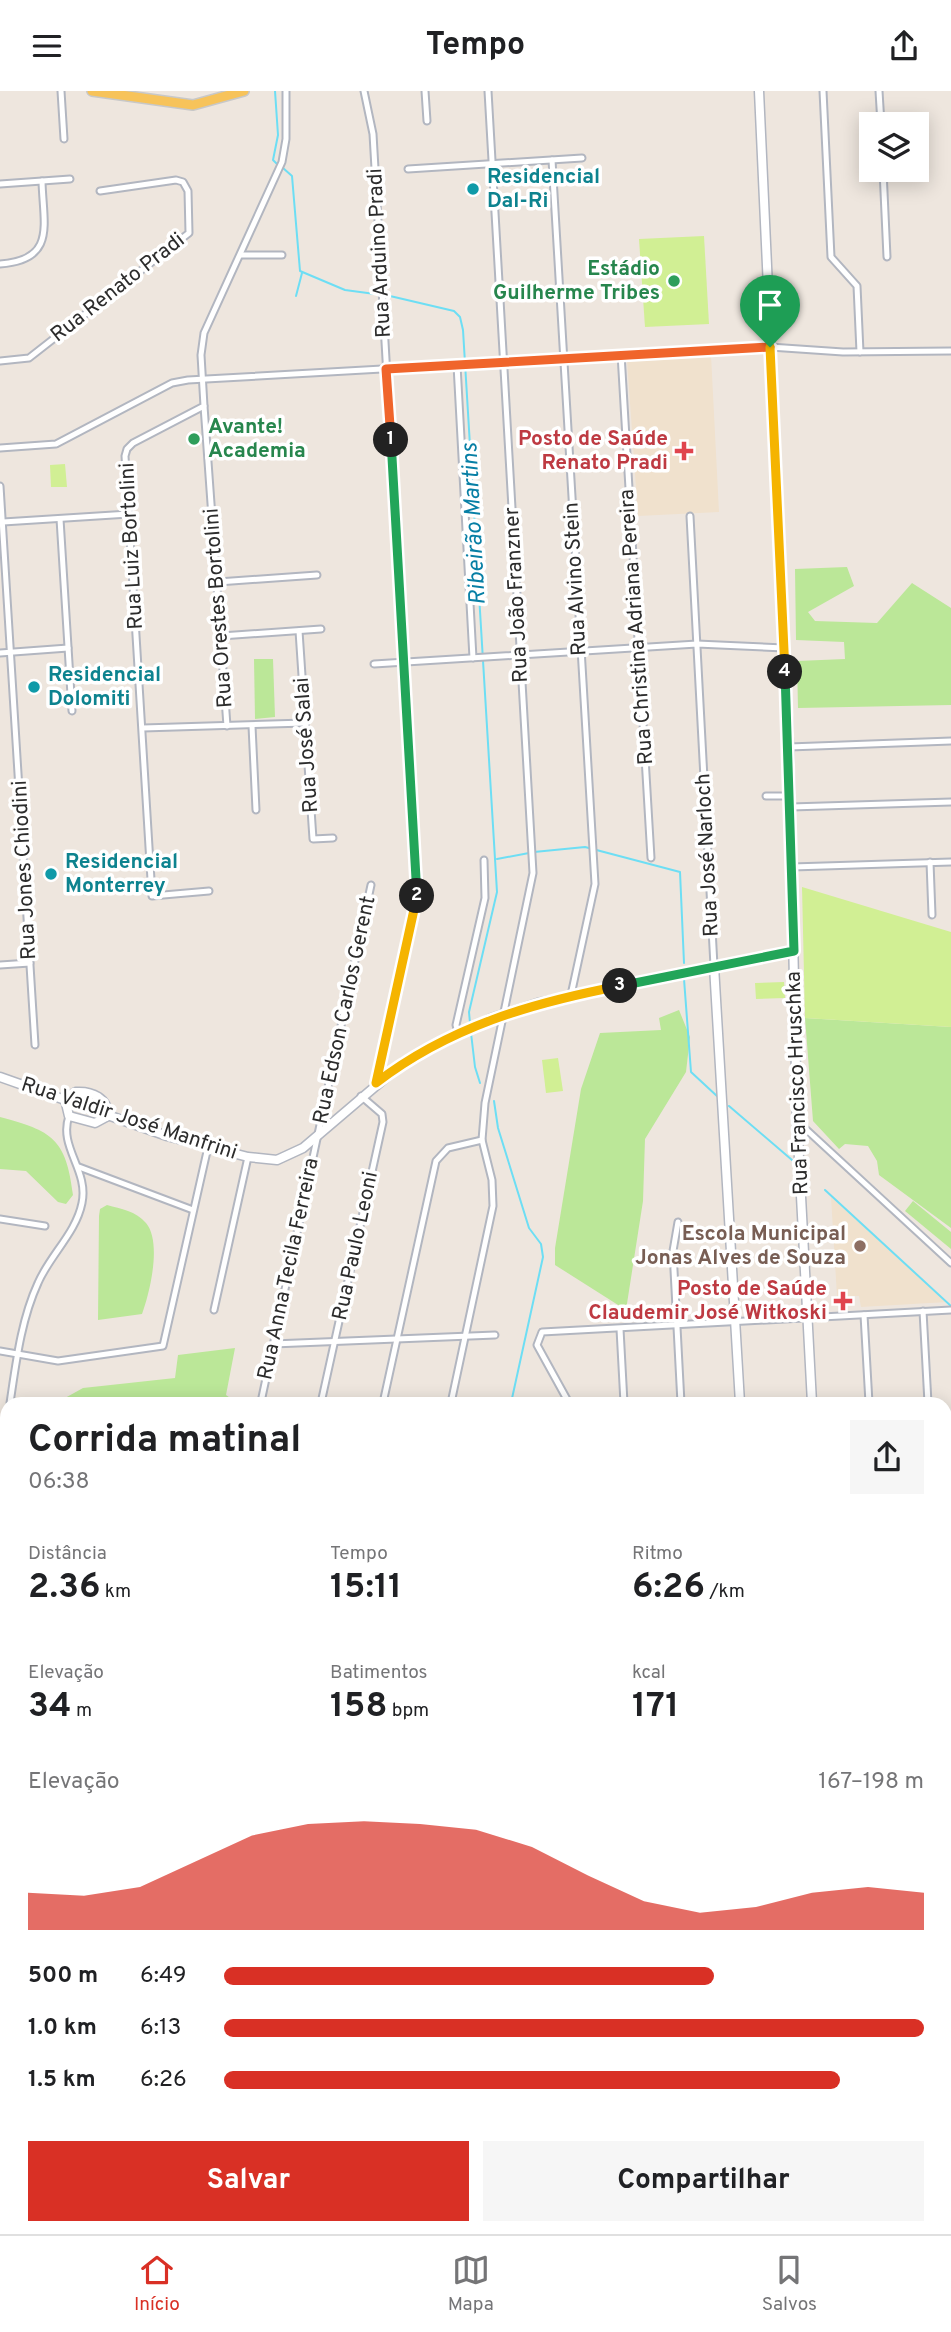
<!DOCTYPE html>
<html lang="pt">
<head>
<meta charset="utf-8">
<style>
  body { margin:0; font-family:Overpass,sans-serif; background:#f6f6f6; color:#202124; height:100vh; display:flex; flex-direction:column; font-size:26px; white-space:nowrap }
  * { box-sizing:border-box; margin:0 }
  p { font-size:23px; color:#757577 }
  .icon { flex:none; width:38px; height:38px; fill:none; stroke:currentColor; stroke-width:2; stroke-linecap:round; stroke-linejoin:round }
  .map { position:relative; flex:1; overflow:hidden }
  .panel { position:absolute; left:0px; top:1306px; width:952px; height:838px; display:flex; flex-direction:column; background:#fff; border-radius:21px 21px 0 0; box-shadow:0 4px 18px #0003 }
  .panel>* { flex:none }
  .fabs { position:absolute; left:859px; top:21px; display:grid; gap:14px }
  .fabs a { display:grid; place-items:center; width:70px; height:70px; border-radius:0px; background:#fff; box-shadow:0 4px 18px #0003; font-size:35px }
  .pin { position:absolute; display:grid; place-items:center; width:60px; height:60px; color:#fff; margin:-72px -30px; border-radius:50% 50% 50% 0; rotate:-45deg; box-shadow:0 0 7px #0007 }
  .pin .icon { rotate:45deg }
  .km { position:absolute; width:35px; height:35px; margin:-18px; border-radius:50%; background:#222; color:#fff; font-size:19px; line-height:35px; text-align:center }
  .round { display:grid; place-items:center; flex:none; width:74px; height:74px; border-radius:0px; background:#f6f6f6 }
  .summary { display:flex; align-items:center; justify-content:space-between; height:119px; padding:0 28px }
  h1 { font-size:38px; font-weight:700; line-height:52px }
  .figures { display:grid; grid-template-columns:repeat(3,1fr); gap:10px; height:119px; padding:7px 28px }
  .figures div { display:grid; align-content:center }
  .figures b { font-size:35px; font-weight:700 }
  .figures small { font-size:19px; font-weight:400 }
  .figures p { font-size:19px }
  .chart { height:196px; padding:14px 28px }
  .chart p { display:flex; justify-content:space-between }
  .chart svg { width:100%; height:126px; margin-top:7px; fill:#d93025; opacity:.7 }
  .cta { display:flex; gap:14px; margin-top:auto; padding:14px 28px }
  .cta a { flex:1; height:80px; border-radius:0px; background:#d93025; color:#fff; font-size:28px; font-weight:700; line-height:80px; text-align:center }
  .cta a+a { background:#f6f6f6; color:#202124 }
  ul { padding:0 28px; list-style:none; font-size:23px }
  li { display:grid; grid-template-columns:112px 84px 1fr; align-items:center; height:52px }
  li i { height:18px; border-radius:9px; background:#d93025 }
  header { display:flex; justify-content:space-between; align-items:center; height:91px; padding:0 28px; background:#fff; font-size:32px; font-weight:700 }
  .tabs { display:flex; justify-content:space-around; align-items:center; height:98px; border-top:2px solid #e0e0e0; background:#fff; font-size:19px; color:#757577 }
  .tabs a { display:grid; justify-items:center; gap:4px }
  .tabs .current { color:#d93025 }
  .map>svg:first-child { display:block }
  .education { fill:#f0e1cd }
  .green { fill:#bbe798 }
  .pitch { fill:#d1ef94 }
  .lines { fill:none; stroke-linecap:round; stroke-linejoin:round }
  .stream { stroke:#6ddef4; stroke-width:2 }
  .street-casing { stroke:#b2b6c0; stroke-width:9 }
  .secondary-casing { stroke:#b2b6c0; stroke-width:11 }
  .primary-casing { stroke:#c8c8c8; stroke-width:12 }
  .street { stroke:#fff; stroke-width:5 }
  .secondary { stroke:#fff; stroke-width:8 }
  .primary { stroke:#f7c35a; stroke-width:9 }
  .split-1-casing { stroke:#fff; stroke-width:14 }
  .split-2-casing { stroke:#fff; stroke-width:14 }
  .split-3-casing { stroke:#fff; stroke-width:14 }
  .split-4-casing { stroke:#fff; stroke-width:14 }
  .split-5-casing { stroke:#fff; stroke-width:14 }
  .split-1 { stroke:#f0652b; stroke-width:9 }
  .split-2 { stroke:#22a559; stroke-width:9 }
  .split-3 { stroke:#f5b400; stroke-width:9 }
  .split-4 { stroke:#22a559; stroke-width:9 }
  .split-5 { stroke:#f5b400; stroke-width:9 }
  .culture-dot { fill:#0f9aa8; stroke:#fff; stroke-width:2.5 }
  .leisure-dot { fill:#2e9e5b; stroke:#fff; stroke-width:2.5 }
  .health-dot { fill:#e0444e; stroke:#fff; stroke-width:2.5 }
  .education-dot { fill:#8d6e63; stroke:#fff; stroke-width:2.5 }
  .labels { text-anchor:middle; dominant-baseline:central; stroke-width:7; stroke-linejoin:round; paint-order:stroke }
  .culture-label { font-size:21px; font-weight:bold; fill:#0d838f; stroke:#fff; text-anchor:start }
  .street-label { font-size:21px; fill:#2c2c2c; stroke:#fff }
  .leisure-label { font-size:21px; font-weight:bold; fill:#27864d; stroke:#fff; text-anchor:end }
  .health-label { font-size:21px; font-weight:bold; fill:#be3a42; stroke:#fff; text-anchor:end }
  .education-label { font-size:21px; font-weight:bold; fill:#785e54; stroke:#fff; text-anchor:end }
  .water-label { font-size:23px; font-style:italic; fill:#077fa5; stroke:#fff }
</style>
</head>
<body>
<header><svg class="icon" aria-label="menu" viewBox="0 0 24 24"><path d="M4 6h16M4 12h16M4 18h16"/></svg>Tempo<svg class="icon" aria-label="share" viewBox="0 0 24 24"><path d="M12 15V3M7 8l5-5 5 5M5 13v7h14v-7"/></svg></header>
<div class="map">
<svg width="951" height="2143" viewBox="0 0 951 2143">
  <rect width="100%" height="100%" fill="#eee6de"/>
  <!-- education -->
  <g class="education">
    <polygon points="711,264 719,421 638,425 627,269"/>
    <polygon points="831,1106 947,1211 861,1216 859,1205 837,1205"/>
  </g>
  <!-- green -->
  <g class="green">
    <polygon points="847,476 854,495 808,521 815,530 877,532 912,492 951,517 951,614 798,617 797,570 845,568 844,551 796,549 795,478"/>
    <polygon points="254,568 273,568 275,626 255,628"/>
    <polygon points="679,919 690,946 686,981 645,1048 643,1110 626,1219 555,1174 555,1157 581,998 600,942 661,939 659,927"/>
    <polygon points="805,927 951,936 951,1137 879,1084 877,1070 868,1055 845,1053 839,1058 813,1030"/>
    <path d="M0,1026C52,1040 66,1047 73,1104L66,1113L58,1111L26,1080L0,1078Z"/>
    <polygon points="913,1110 951,1141 951,1158 905,1120"/>
    <path d="M107,1114C121,1118 136,1120 146,1132C162,1151 150,1201 142,1223L98,1229L99,1125L100,1118Z"/>
    <polygon points="235,1257 226,1304 237,1312 56,1312 83,1297 175,1287 178,1264"/>
    <polygon points="951,1449 951,1765 945,1766 945,1481"/>
    <polygon points="7,1571 7,1768 0,1767 0,1572"/>
  </g>
  <!-- pitch -->
  <g class="pitch">
    <polygon points="704,145 709,233 645,236 639,148"/>
    <polygon points="65,373 67,396 51,396 50,374"/>
    <polygon points="802,796 951,841 951,936 805,927"/>
    <polygon points="784,891 785,907 756,908 755,892"/>
    <polygon points="558,967 563,1000 546,1002 542,969"/>
  </g>
  <g class="lines">
    <!-- stream -->
    <g class="stream">
      <polyline points="275,0 278,44 273,69 278,74"/>
      <polyline points="283,77 292,85 300,180 345,199 390,205 454,220 460,226 463,239 497,801 469,921 470,932"/>
      <polyline points="296,205 302,182"/>
      <polyline points="534,761 585,756 680,781 684,872"/>
      <polyline points="497,768 529,762"/>
      <polyline points="684,888 691,981 718,1006"/>
      <polyline points="471,942 475,976 480,992"/>
      <polyline points="494,1010 498,1037 529,1137 541,1153 543,1166 511,1312"/>
      <polyline points="729,1015 792,1069"/>
      <polyline points="825,1099 951,1215"/>
      <polyline points="0,1598 7,1597"/>
    </g>
    <!-- street casing -->
    <g class="street-casing">
      <g id="street">
        <polyline points="61,0 64,48"/>
        <polyline points="364,0 373,43 417,805 376,992"/>
        <polyline points="425,0 427,30"/>
        <polyline points="823,0 831,166 857,195 860,261"/>
        <polyline points="879,0 881,33"/>
        <polyline points="552,69 595,793 571,904"/>
        <polyline points="408,78 582,67"/>
        <polyline points="883,79 887,166"/>
        <polyline points="0,93 70,88"/>
        <polyline points="241,164 282,164"/>
        <path d="M0,173C57,169 43,133 42,90"/>
        <polyline points="621,263 651,767"/>
        <polyline points="0,270 29,267 189,142 188,100 183,91 176,89 100,100"/>
        <polyline points="457,274 473,567"/>
        <polyline points="204,315 227,635"/>
        <polyline points="0,357 56,353 172,292 188,289 770,256 843,261 951,260"/>
        <polyline points="0,395 35,954"/>
        <polyline points="690,425 714,875"/>
        <polyline points="60,428 72,620"/>
        <polyline points="3,431 129,423"/>
        <polyline points="218,491 317,484"/>
        <polyline points="299,540 313,748 333,747"/>
        <polyline points="221,545 321,538"/>
        <polyline points="0,562 68,557"/>
        <polyline points="374,573 697,553 784,557"/>
        <polyline points="252,635 256,719"/>
        <polyline points="143,637 305,632"/>
        <polyline points="789,656 951,650"/>
        <polyline points="766,705 790,705"/>
        <polyline points="791,716 951,711"/>
        <polyline points="930,771 932,824"/>
        <polyline points="792,776 951,771"/>
        <polyline points="209,800 152,805 125,365 127,358 133,352 204,315 201,264 204,242 282,71 286,48 286,0"/>
        <polyline points="0,874 30,872"/>
        <polyline points="458,942 456,934 485,807 484,769"/>
        <polyline points="797,1030 951,1172"/>
        <polyline points="79,1076 193,1119"/>
        <polyline points="0,1128 45,1135"/>
        <polyline points="678,1131 673,1160 681,1312"/>
        <polyline points="214,1219 248,1066"/>
        <polyline points="923,1220 928,1312"/>
        <polyline points="864,1224 869,1312"/>
        <polyline points="620,1238 624,1312"/>
        <polyline points="273,1253 495,1244"/>
        <polyline points="0,1260 58,1270 163,1255 208,1056"/>
        <polyline points="261,1311 371,794"/>
        <path d="M10,1312C16,1272 21,1229 38,1192C50,1164 76,1142 82,1112C89,1079 58,1056 69,1025"/>
        <polyline points="321,1312 383,1031 382,1023 361,1005"/>
        <polyline points="383,1312 436,1070 448,1057 482,1049"/>
        <polyline points="451,1312 493,1115 492,1089 482,1049 485,1012 533,782 488,0"/>
        <polyline points="569,1312 537,1254 542,1241 951,1219"/>
        <polyline points="0,1368 7,1327"/>
        <polyline points="0,1564 7,1564"/>
        <polyline points="945,1777 951,1777"/>
        <polyline points="945,1787 951,1787"/>
        <polyline points="945,1893 951,1893"/>
        <polyline points="945,1962 951,1962"/>
        <polyline points="134,2137 163,2143"/>
        <polyline points="413,2137 440,2143"/>
        <polyline points="59,2143 60,2137"/>
        <polyline points="251,2143 253,2137"/>
        <polyline points="313,2143 315,2137"/>
        <polyline points="374,2143 376,2137"/>
        <polyline points="496,2143 497,2137"/>
        <polyline points="555,2143 557,2137"/>
        <polyline points="613,2143 615,2137"/>
        <polyline points="814,2143 815,2137"/>
      </g>
    </g>
    <!-- secondary casing -->
    <g class="secondary-casing">
      <g id="secondary">
        <polyline points="759,0 789,656 797,1030 812,1312"/>
        <polyline points="714,875 740,1312"/>
        <polyline points="0,986 167,1045 248,1066 277,1069 303,1057 404,971 492,927 538,912 794,860"/>
        <path d="M76,1001C92,1000 108,1007 108,1025L95,1032L69,1025L65,1008Z"/>
        <polyline points="753,2143 755,2137"/>
      </g>
    </g>
    <!-- primary casing -->
    <g class="primary-casing">
      <polyline id="primary" points="92,0 193,14 244,0"/>
    </g>
    <!-- street -->
    <use href="#street" class="street"/>
    <!-- secondary -->
    <use href="#secondary" class="secondary"/>
    <!-- primary -->
    <use href="#primary" class="primary"/>
  </g>
  <g class="lines">
    <!-- split-1 casing -->
    <g class="split-1-casing">
      <polyline id="split-1" points="391,349 386,278 770,256"/>
    </g>
    <!-- split-2 casing -->
    <g class="split-2-casing">
      <polyline id="split-2" points="391,349 417,805"/>
    </g>
    <!-- split-3 casing -->
    <g class="split-3-casing">
      <path id="split-3" d="M417,805L376,992C449,936 531,912 620,895"/>
    </g>
    <!-- split-4 casing -->
    <g class="split-4-casing">
      <polyline id="split-4" points="620,895 794,860 785,581"/>
    </g>
    <!-- split-5 casing -->
    <g class="split-5-casing">
      <polyline id="split-5" points="770,256 785,581"/>
    </g>
    <!-- split-1 -->
    <use href="#split-1" class="split-1"/>
    <!-- split-2 -->
    <use href="#split-2" class="split-2"/>
    <!-- split-3 -->
    <use href="#split-3" class="split-3"/>
    <!-- split-4 -->
    <use href="#split-4" class="split-4"/>
    <!-- split-5 -->
    <use href="#split-5" class="split-5"/>
  </g>
  <!-- markers -->
  <g class="culture-dot">
    <circle cx="473" cy="98" r="7"/>
    <circle cx="34" cy="596" r="7"/>
    <circle cx="51" cy="783" r="7"/>
  </g>
  <g class="leisure-dot">
    <circle cx="674" cy="190" r="7"/>
    <circle cx="194" cy="348" r="7"/>
  </g>
  <g class="health-dot">
    <path d="M680.5 349.5h7v7h7v7h-7v7h-7v-7h-7v-7h7z"/>
    <path d="M839.5 1199.5h7v7h7v7h-7v7h-7v-7h-7v-7h7z"/>
  </g>
  <circle class="education-dot" cx="860" cy="1155" r="7"/>
  <g class="labels">
    <!-- culture labels -->
    <g class="culture-label">
      <text x="487" y="86">Residencial<tspan x="487" dy="24">Dal-Ri</tspan></text>
      <text x="48" y="584">Residencial<tspan x="48" dy="24">Dolomiti</tspan></text>
      <text x="65" y="771">Residencial<tspan x="65" dy="24">Monterrey</tspan></text>
    </g>
    <!-- street labels -->
    <g class="street-label">
      <text transform="translate(380 162) rotate(-93)">Rua Arduino Pradi</text>
      <text transform="translate(118 197) rotate(-38)">Rua Renato Pradi</text>
      <text transform="translate(132 455) rotate(-93)">Rua Luiz Bortolini</text>
      <text transform="translate(576 488) rotate(-93)">Rua Alvino Stein</text>
      <text transform="translate(517 504) rotate(-93)">Rua João Franzner</text>
      <text transform="translate(219 517) rotate(-94)">Rua Orestes Bortolini</text>
      <text transform="translate(637 536) rotate(-94)">Rua Christina Adriana Pereira</text>
      <text transform="translate(307 654) rotate(-94)">Rua José Salai</text>
      <text transform="translate(708 764) rotate(-93)">Rua José Narloch</text>
      <text transform="translate(25 779) rotate(-93)">Rua Jones Chiodini</text>
      <text transform="translate(345 919) rotate(-78)">Rua Edson Carlos Gerent</text>
      <text transform="translate(798 992) rotate(-92)">Rua Francisco Hruschka</text>
      <text transform="translate(129 1028) rotate(18)">Rua Valdir José Manfrini</text>
      <text transform="translate(356 1155) rotate(-78)">Rua Paulo Leoni</text>
      <text transform="translate(289 1178) rotate(-78)">Rua Anna Tecila Ferreira</text>
    </g>
    <!-- leisure labels -->
    <g class="leisure-label">
      <text x="660" y="178">Estádio<tspan x="660" dy="24">Guilherme Tribes</tspan></text>
      <text x="208" y="336" text-anchor="start">Avante!<tspan x="208" dy="24">Academia</tspan></text>
    </g>
    <!-- health labels -->
    <g class="health-label">
      <text x="668" y="348">Posto de Saúde<tspan x="668" dy="24">Renato Pradi</tspan></text>
      <text x="827" y="1198">Posto de Saúde<tspan x="827" dy="24">Claudemir José Witkoski</tspan></text>
    </g>
    <!-- education labels -->
    <g class="education-label">
      <text x="846" y="1143">Escola Municipal<tspan x="846" dy="24">Jonas Alves de Souza</tspan></text>
    </g>
    <!-- water labels -->
    <g class="water-label">
      <text transform="translate(475 433) rotate(-93)">Ribeirão Martins</text>
    </g>
  </g>
</svg>
<div class="fabs">
<a><svg class="icon" aria-label="layers" viewBox="0 0 24 24"><path d="M12 4l9 5-9 5-9-5zM3 14l9 5 9-5"/></svg></a>
</div>
<div class="pin" style="left:770px;top:256px;background:#1e9e55"><svg class="icon" aria-label="arrive" viewBox="0 0 24 24"><path d="M6 21V4h12l-3 4 3 4H6"/></svg></div>
<b class="km" style="left:391px;top:349px">1</b>
<b class="km" style="left:417px;top:805px">2</b>
<b class="km" style="left:620px;top:895px">3</b>
<b class="km" style="left:785px;top:581px">4</b>
<section class="panel">
<div class="summary"><div><h1>Corrida matinal</h1><p>06:38</p></div><a class="round"><svg class="icon" aria-label="share" viewBox="0 0 24 24"><path d="M12 15V3M7 8l5-5 5 5M5 13v7h14v-7"/></svg></a></div>
<div class="figures">
<div><p>Distância</p><b>2.36<small> km</small></b></div>
<div><p>Tempo</p><b>15:11</b></div>
<div><p>Ritmo</p><b>6:26<small> /km</small></b></div>
</div>
<div class="figures">
<div><p>Elevação</p><b>34<small> m</small></b></div>
<div><p>Batimentos</p><b>158<small> bpm</small></b></div>
<div><p>kcal</p><b>171</b></div>
</div>
<div class="chart"><p><span>Elevação</span>167–198 m</p>
<svg viewBox="0 0 160 44" preserveAspectRatio="none"><path d="M0 44V31L10 32L20 29L30 20L40 11L50 7L60 6L70 7L80 9L90 15L100 25L110 34L120 38L130 36L140 31L150 29L160 31V44z"/></svg>
</div>
<ul>
<li><b>500 m</b>6:49<i style="width:70%"></i></li>
<li><b>1.0 km</b>6:13<i style="width:100%"></i></li>
<li><b>1.5 km</b>6:26<i style="width:88%"></i></li>
</ul>
<div class="cta"><a>Salvar</a><a>Compartilhar</a></div>
</section>
</div>
<nav class="tabs">
<a class="current"><svg class="icon" aria-label="home" viewBox="0 0 24 24"><path d="M3 11l9-7 9 7M6 9v11h12V9"/></svg>Início</a>
<a><svg class="icon" aria-label="map" viewBox="0 0 24 24"><path d="M3 6l6-2 6 2 6-2v14l-6 2-6-2-6 2zM9 4v14M15 6v14"/></svg>Mapa</a>
<a><svg class="icon" aria-label="saved" viewBox="0 0 24 24"><path d="M7 4h10v16l-5-4-5 4z"/></svg>Salvos</a>
</nav>
</body>
</html>
